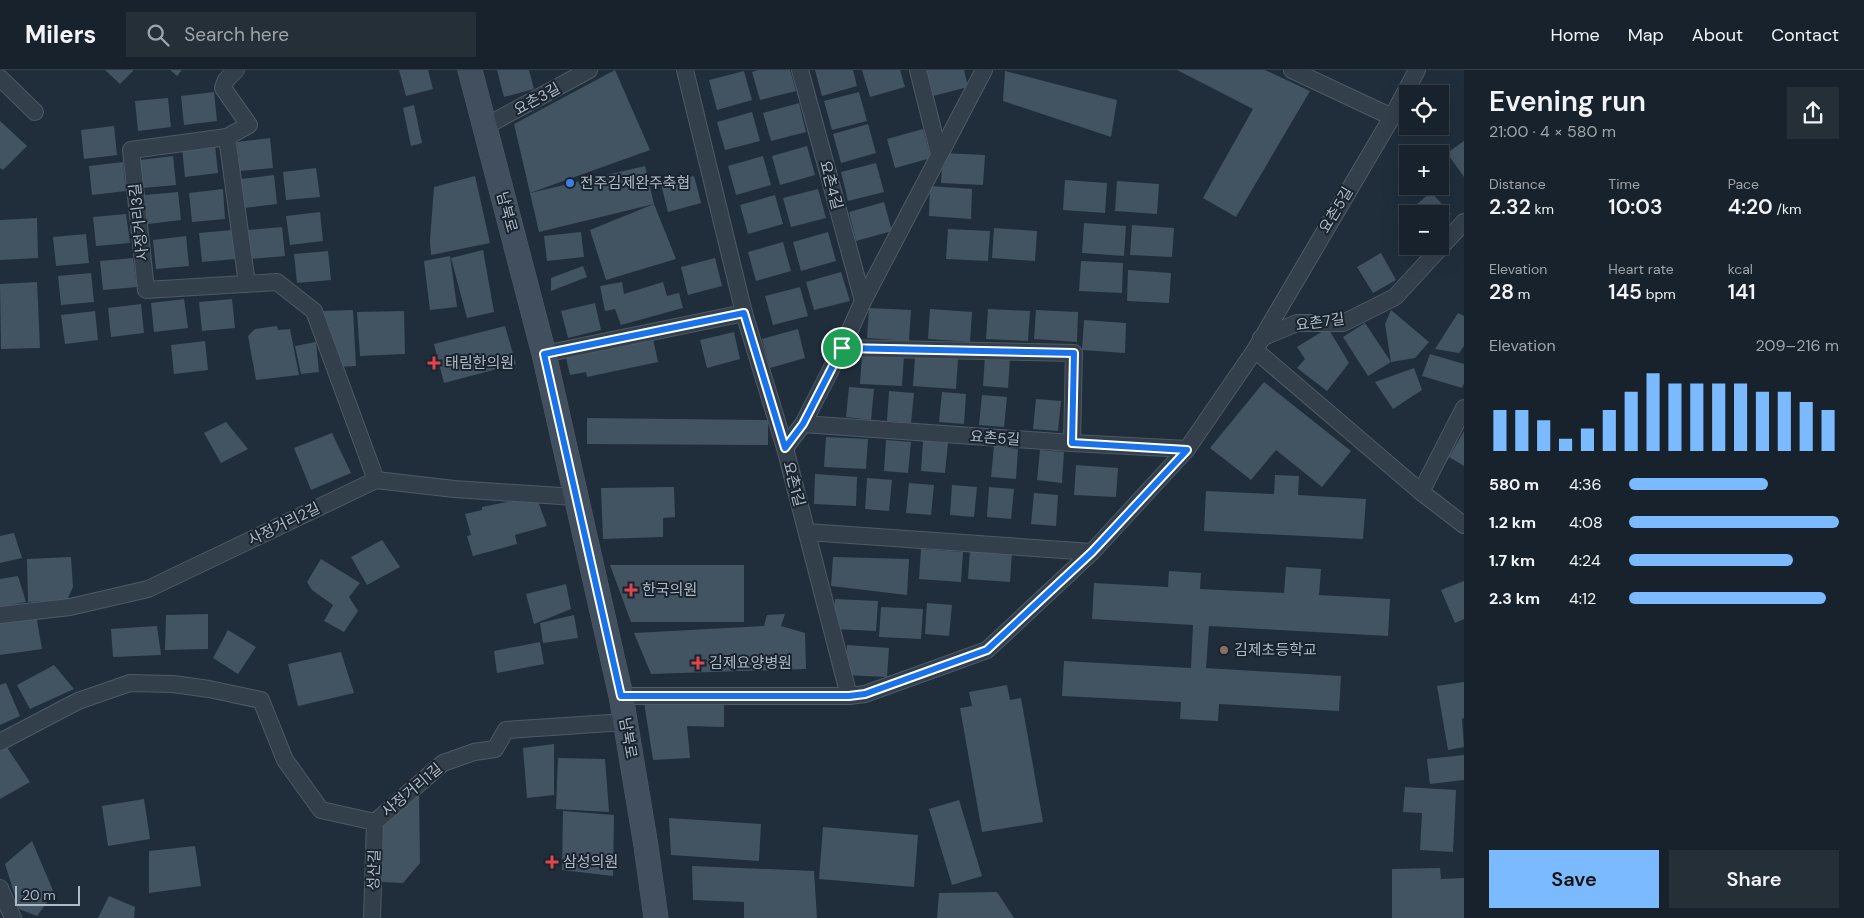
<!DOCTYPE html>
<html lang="en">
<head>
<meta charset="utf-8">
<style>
  body { margin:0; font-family:"DM Sans","Noto Sans KR",sans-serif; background:#252f38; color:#f1f3f6; height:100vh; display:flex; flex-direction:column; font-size:19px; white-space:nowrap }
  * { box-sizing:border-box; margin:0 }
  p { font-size:16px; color:#9fa4a9 }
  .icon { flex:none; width:28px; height:28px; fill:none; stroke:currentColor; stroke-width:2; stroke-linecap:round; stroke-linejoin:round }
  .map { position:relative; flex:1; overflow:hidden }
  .drawer { display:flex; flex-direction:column; background:#18222c; width:400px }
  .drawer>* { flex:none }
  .buttons { position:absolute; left:1399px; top:15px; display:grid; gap:10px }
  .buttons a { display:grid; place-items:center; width:50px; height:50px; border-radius:0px; background:#18222c; box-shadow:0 5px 20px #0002,0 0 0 1px #363f48; font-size:25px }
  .scale { position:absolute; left:15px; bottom:12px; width:65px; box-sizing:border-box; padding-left:5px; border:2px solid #aebac7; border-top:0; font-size:14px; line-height:18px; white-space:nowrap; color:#aebac7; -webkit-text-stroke:4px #19242f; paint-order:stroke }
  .pin { position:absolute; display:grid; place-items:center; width:42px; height:42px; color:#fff; margin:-21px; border:2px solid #fff; border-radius:50%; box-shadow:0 1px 5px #0007 }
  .round { display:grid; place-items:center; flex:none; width:52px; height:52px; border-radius:0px; background:#252f38 }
  .overview { display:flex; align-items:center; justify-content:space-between; height:85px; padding:0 25px }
  h1 { font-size:28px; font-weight:600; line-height:38px }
  .metrics { display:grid; grid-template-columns:repeat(3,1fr); gap:8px; height:85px; padding:5px 25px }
  .metrics div { display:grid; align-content:center }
  .metrics b { font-size:21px; font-weight:600 }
  .metrics small { font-size:14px; font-weight:400 }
  .metrics p { font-size:14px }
  .chart { height:140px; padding:10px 25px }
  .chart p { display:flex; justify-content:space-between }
  .chart svg { width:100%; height:90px; margin-top:5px; stroke:#7bbaff; stroke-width:6 }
  .action { display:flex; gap:10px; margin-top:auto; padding:10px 25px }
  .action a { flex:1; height:58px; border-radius:0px; background:#7bbaff; color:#111; font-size:20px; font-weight:600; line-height:58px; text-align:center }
  .action a+a { background:#252f38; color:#f1f3f6 }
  ul { padding:0 25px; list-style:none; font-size:16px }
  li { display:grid; grid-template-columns:80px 60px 1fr; align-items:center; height:38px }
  li i { height:12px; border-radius:6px; background:#7bbaff }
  header { display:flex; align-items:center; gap:30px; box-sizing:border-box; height:70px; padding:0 25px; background:#18222c; border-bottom:1px solid #363f48 }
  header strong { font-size:24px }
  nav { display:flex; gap:28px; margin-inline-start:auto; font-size:18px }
  .search { width:350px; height:45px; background:#252f38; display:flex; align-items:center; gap:12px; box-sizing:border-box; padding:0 18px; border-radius:0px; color:#9fa4a9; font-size:19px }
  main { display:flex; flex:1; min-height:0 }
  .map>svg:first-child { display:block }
  .building { fill:#425362 }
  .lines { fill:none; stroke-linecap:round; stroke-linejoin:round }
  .minor-casing { stroke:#4e5a65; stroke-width:18 }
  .secondary-casing { stroke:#4e5a65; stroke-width:25 }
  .minor { stroke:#333f4b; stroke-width:16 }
  .secondary { stroke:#414f5e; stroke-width:24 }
  .route-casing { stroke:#fff; stroke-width:10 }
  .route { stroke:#1a73e8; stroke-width:6 }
  .shop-dot { fill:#3f7fe0; stroke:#19242f; stroke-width:2 }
  .health-dot { fill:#e0444e; stroke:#19242f; stroke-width:2 }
  .education-dot { fill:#8d6e63; stroke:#19242f; stroke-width:2 }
  .labels { text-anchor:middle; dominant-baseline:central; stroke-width:4; stroke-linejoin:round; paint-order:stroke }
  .street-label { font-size:15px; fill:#aebac7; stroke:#19242f }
  .poi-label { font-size:15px; fill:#aebac7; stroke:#19242f; text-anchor:start }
</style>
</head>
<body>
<header>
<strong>Milers</strong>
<div class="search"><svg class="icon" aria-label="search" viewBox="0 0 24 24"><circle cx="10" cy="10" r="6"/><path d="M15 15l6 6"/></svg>Search here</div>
<nav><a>Home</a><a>Map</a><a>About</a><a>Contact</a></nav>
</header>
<main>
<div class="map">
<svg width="1464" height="848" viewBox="0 0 1464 848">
  <rect width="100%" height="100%" fill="#202e3b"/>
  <!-- building -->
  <g class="building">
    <polygon points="105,0 134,0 120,14"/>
    <polygon points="170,0 182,0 177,6"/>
    <polygon points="399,0 428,0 433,19 406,26"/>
    <polygon points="497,0 529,0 534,19 504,27"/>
    <polygon points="615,0 650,80 530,123 514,54"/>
    <polygon points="758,0 790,0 796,21 760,30 752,2"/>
    <polygon points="815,0 853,0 857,16 822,26"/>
    <polygon points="862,0 900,0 905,17 870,27"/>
    <polygon points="926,0 964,0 968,17 933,26"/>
    <polygon points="1177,0 1265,0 1310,21 1236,147 1203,128 1253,39"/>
    <polygon points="744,1 752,30 717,40 709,10"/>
    <polygon points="1005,1 1117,30 1111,67 1003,31"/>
    <polygon points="214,22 217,51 184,55 181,26"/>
    <polygon points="859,22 867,51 832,60 824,31"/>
    <polygon points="168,28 171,57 138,61 135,31"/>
    <polygon points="799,33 806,62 771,71 763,43"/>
    <polygon points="414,35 422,73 411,76 403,38"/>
    <polygon points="752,42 760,71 725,80 717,52"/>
    <polygon points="0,51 27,76 3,100 0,98"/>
    <polygon points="868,54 876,83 841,93 833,64"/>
    <polygon points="114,56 117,85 84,89 81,60"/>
    <polygon points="923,59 931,88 895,98 887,69"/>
    <polygon points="270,68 273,98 240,101 237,72"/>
    <polygon points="1464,71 1464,107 1447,83"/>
    <polygon points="215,75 218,103 185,107 182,78"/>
    <polygon points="807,76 815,105 780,115 772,86"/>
    <polygon points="943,83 985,85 983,115 941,113"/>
    <polygon points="1445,83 1449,108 1440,109 1440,84"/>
    <polygon points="173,86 176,115 143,118 140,90"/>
    <polygon points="763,86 771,115 736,125 728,96"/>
    <polygon points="123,92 126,121 92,125 89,96"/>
    <polygon points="876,93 884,122 848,131 841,102"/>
    <polygon points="645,96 654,134 676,189 606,210 590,160 654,134 539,162 530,123"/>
    <polygon points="316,98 320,127 286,130 283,102"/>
    <polygon points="274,105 277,134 244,138 241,109"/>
    <polygon points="475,106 490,173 431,185 430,170 434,117"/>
    <polygon points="694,106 701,133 668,142 661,114"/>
    <polygon points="1065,110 1107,113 1105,143 1063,140"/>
    <polygon points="1117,111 1159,114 1157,144 1115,141"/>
    <polygon points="930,116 972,119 971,149 929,146"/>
    <polygon points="223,119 225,149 192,152 189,123"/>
    <polygon points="818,119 826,148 791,157 783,128"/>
    <polygon points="178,122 181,150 148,154 144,125"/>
    <polygon points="1431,122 1451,144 1440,154 1440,144 1408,142"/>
    <polygon points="775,125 783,154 748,164 740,135"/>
    <polygon points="884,132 892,161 856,171 849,142"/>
    <polygon points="320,142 323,171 290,175 286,146"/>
    <polygon points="126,144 130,173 96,176 93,147"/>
    <polygon points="37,148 38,188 0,190 0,150"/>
    <polygon points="1084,153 1126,156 1124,186 1082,183"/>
    <polygon points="1132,155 1174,158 1172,187 1130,185"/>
    <polygon points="282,157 285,186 251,189 248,160"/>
    <polygon points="994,158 1037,161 1035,191 992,188"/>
    <polygon points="948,159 990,161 988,191 946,189"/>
    <polygon points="232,160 235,189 202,192 199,163"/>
    <polygon points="581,162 584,187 547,191 544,166"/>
    <polygon points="828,162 836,191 801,201 793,172"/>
    <polygon points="86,164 89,193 56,196 53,167"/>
    <polygon points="186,166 189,196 156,199 153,170"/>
    <polygon points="783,172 791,201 756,211 748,182"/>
    <polygon points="483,180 494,242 467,248 451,188"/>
    <polygon points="328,181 331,210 297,213 294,184"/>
    <polygon points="1381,183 1396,210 1373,223 1357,197"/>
    <polygon points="450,186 457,237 430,240 424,191"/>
    <polygon points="133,188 137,217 103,220 100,191"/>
    <polygon points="715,188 722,216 688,225 681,197"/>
    <polygon points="1081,191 1123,193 1122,223 1079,221"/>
    <polygon points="583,196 587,207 551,221 551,208"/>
    <polygon points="1128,200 1171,203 1169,233 1127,231"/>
    <polygon points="841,202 850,231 814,240 806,212"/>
    <polygon points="91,203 94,232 61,235 58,206"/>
    <polygon points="37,212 40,278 1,279 0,214"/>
    <polygon points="622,212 624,224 663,212 667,226 679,223 683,238 621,255 615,239 605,241 600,216"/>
    <polygon points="800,217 808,246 773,255 765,226"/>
    <polygon points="184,229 188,258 154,262 151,233"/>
    <polygon points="232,229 235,258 202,261 199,232"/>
    <polygon points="595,233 601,260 568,268 561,241"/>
    <polygon points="141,234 144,263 111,267 108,238"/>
    <polygon points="869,238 911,240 909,271 867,268"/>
    <polygon points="930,239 972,242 970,272 928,269"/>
    <polygon points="988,239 1030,241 1028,271 986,269"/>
    <polygon points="353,240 356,296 339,297 323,241"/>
    <polygon points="1036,240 1078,242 1077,272 1034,269"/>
    <polygon points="1391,240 1429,272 1415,288 1391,292 1385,254"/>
    <polygon points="95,241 98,270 65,274 61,245"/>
    <polygon points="404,241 405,284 360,286 357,242"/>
    <polygon points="1458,243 1464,246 1464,276 1459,283 1435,279"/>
    <polygon points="1084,250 1126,253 1125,283 1082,280"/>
    <polygon points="1365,253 1391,292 1368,306 1343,267"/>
    <polygon points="277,256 278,260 290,259 299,305 256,310 248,266 255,259"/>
    <polygon points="505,256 516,294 444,313 434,274"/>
    <polygon points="1328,258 1349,293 1327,321 1297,298 1305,289 1297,277"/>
    <polygon points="798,259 805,288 770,298 762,269"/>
    <polygon points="734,262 740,289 707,298 700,270"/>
    <polygon points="653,269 658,292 587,307 586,302 570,305 566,288"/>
    <polygon points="205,271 208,300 174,304 171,275"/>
    <polygon points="316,272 319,302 301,304 295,276"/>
    <polygon points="862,284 904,286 902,316 860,314"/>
    <polygon points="1430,284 1464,294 1464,313 1462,318 1422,306"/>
    <polygon points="915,286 958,289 956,319 913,316"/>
    <polygon points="985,286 1010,288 1008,318 983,316"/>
    <polygon points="1414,298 1422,320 1393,339 1375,312"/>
    <polygon points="1264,312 1351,381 1322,417 1276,380 1251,410 1210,378"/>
    <polygon points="849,317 874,319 871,350 846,347"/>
    <polygon points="889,321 914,323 911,353 887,351"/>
    <polygon points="942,322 966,324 964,354 939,352"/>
    <polygon points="982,325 1007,327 1004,357 979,355"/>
    <polygon points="1036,329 1061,331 1058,361 1033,359"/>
    <polygon points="587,348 768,350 768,375 587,374"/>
    <polygon points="226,352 248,379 221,393 204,363"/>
    <polygon points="1464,361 1464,396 1449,387"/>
    <polygon points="332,363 351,403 311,420 294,378"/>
    <polygon points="826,367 868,369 866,399 824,397"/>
    <polygon points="886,370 911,372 908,403 884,401"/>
    <polygon points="923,371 948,373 945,403 921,401"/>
    <polygon points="994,376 1018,379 1016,409 991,407"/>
    <polygon points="1040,380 1064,382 1062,413 1037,410"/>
    <polygon points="1076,395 1118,398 1116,427 1074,425"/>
    <polygon points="815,404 857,407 856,436 814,434"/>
    <polygon points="1275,405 1299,406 1298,425 1366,429 1363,469 1204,461 1206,421 1274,424"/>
    <polygon points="867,408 892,410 889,441 865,439"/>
    <polygon points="909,413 934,415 931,445 906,443"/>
    <polygon points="952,415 977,417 974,447 950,445"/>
    <polygon points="674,417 675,447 663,448 663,467 603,469 601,418"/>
    <polygon points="989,417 1014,419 1011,449 987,447"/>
    <polygon points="1034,423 1058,425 1056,456 1031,454"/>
    <polygon points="536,426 547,456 515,465 517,474 473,486 467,466 471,465 465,444 482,440 482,437"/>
    <polygon points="14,463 22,488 0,493 0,466"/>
    <polygon points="382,470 400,497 367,515 351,487"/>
    <polygon points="921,479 963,482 961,512 919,509"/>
    <polygon points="970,479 1012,482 1010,512 968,509"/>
    <polygon points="71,487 73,517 67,530 28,532 27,489"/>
    <polygon points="833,487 909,489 907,525 831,516"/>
    <polygon points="321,489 360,513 349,527 358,541 344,562 324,551 333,535 312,520 307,512"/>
    <polygon points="610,495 744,495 744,552 631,552"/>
    <polygon points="1286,497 1321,499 1319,525 1390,529 1388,566 1209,556 1206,598 1341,606 1339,641 1219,634 1218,651 1180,649 1181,632 1062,626 1064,591 1191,598 1193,555 1092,549 1094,513 1168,517 1169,501 1201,503 1200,519 1284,523"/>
    <polygon points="18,506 26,532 0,537 0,509"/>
    <polygon points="1464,511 1464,549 1455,553 1441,520"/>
    <polygon points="566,514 571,539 534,554 526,524"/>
    <polygon points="835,529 878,531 876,561 834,559"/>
    <polygon points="927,533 952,535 949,566 925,564"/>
    <polygon points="881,537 923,539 921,569 879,567"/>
    <polygon points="208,544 208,579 165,580 166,545"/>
    <polygon points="785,544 781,556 805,563 806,599 651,604 634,563 764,556 767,545"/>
    <polygon points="36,545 42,579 0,585 0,550"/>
    <polygon points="574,545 578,568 543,573 540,553"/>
    <polygon points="157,556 161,585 113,587 111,559"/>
    <polygon points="228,560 256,577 238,604 213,588"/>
    <polygon points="540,572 544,594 497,603 494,581"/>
    <polygon points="847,575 889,578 887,607 845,605"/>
    <polygon points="341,582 354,623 298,636 288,594"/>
    <polygon points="54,595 74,619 30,639 17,615"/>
    <polygon points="1464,612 1464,648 1462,649 1464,677 1448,680 1437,616"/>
    <polygon points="6,613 20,646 0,655 0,615"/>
    <polygon points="1007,615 1010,630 1021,628 1043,752 982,762 960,638 972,636 969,622"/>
    <polygon points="724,630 724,657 687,656 690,688 653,690 644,632"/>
    <polygon points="554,674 554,725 527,728 523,678"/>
    <polygon points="6,676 30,712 0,729 0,680"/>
    <polygon points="1464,685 1464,710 1430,714 1427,689"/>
    <polygon points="558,688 605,689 609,742 556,739"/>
    <polygon points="1405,717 1456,720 1453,782 1420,780 1422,743 1403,742"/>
    <polygon points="419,723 420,793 403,813 380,812 379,752"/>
    <polygon points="144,729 150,769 108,776 102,736"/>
    <polygon points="959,730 982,806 952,815 929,739"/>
    <polygon points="563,741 614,745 613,806 562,800"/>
    <polygon points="669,748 761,754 759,791 671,785"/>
    <polygon points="823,757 918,765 914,817 819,809"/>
    <polygon points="32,771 54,823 37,846 19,839 5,794"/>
    <polygon points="195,776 201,816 149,823 149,781"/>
    <polygon points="692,796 814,801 817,848 744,848 744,832 693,830"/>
    <polygon points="1440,798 1441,809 1464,808 1464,848 1392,848 1392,799"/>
    <polygon points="997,822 1014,848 937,848 939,823"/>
    <polygon points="109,826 135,837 134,848 98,848"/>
  </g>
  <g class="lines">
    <!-- minor casing -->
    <g class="minor-casing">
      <g id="minor">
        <polyline points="685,0 744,243 785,378 849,626"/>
        <polyline points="800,0 863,231"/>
        <polyline points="918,0 939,84"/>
        <polyline points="1292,0 1392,47"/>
        <polyline points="0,8 35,42"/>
        <polyline points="484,57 589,0"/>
        <polyline points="227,67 249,55 223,18 226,10 236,0"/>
        <polyline points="247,214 227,67 131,80 146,220 277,212 314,241 376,410"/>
        <polyline points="1261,268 1297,253 1343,253 1395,227 1464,152"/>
        <polyline points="842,278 1074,283 1072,373"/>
        <polyline points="1255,280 1421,422 1464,455"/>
        <polyline points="544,284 744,243"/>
        <polyline points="803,354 1072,373 1187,379"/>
        <polyline points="785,378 803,354 842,278 863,231 984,0"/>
        <polyline points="1421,422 1464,338"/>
        <polyline points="807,462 1092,482"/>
        <polyline points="0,545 70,537 148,519 376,410 454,419 575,427"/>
        <polyline points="621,626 849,626 865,624 987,580 1092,482 1187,379 1255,280 1392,47 1417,0"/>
        <polyline points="0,672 78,631 130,613 173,614 209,619 261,630 285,690 321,740 375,752"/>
        <polyline points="375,752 443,693 474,682 495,679 506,660 625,652"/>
        <polyline points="0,818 13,848"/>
        <polyline points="372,848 375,752"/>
      </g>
    </g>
    <!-- secondary casing -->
    <g class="secondary-casing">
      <polyline id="secondary" points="470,0 544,284 621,626 646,776 656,848"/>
    </g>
    <!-- minor -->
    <use href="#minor" class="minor"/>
    <!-- secondary -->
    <use href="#secondary" class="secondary"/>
  </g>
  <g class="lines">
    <!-- route casing -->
    <g class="route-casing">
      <polygon id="route" points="744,243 785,378 803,354 842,278 1074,283 1072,373 1187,380 1092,482 987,580 865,624 849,626 621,626 544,284"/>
    </g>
    <!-- route -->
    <use href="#route" class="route"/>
  </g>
  <!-- markers -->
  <circle class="shop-dot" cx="570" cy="113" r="5"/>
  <g class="health-dot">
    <path d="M431.5 285.5h5v5h5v5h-5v5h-5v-5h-5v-5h5z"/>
    <path d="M628.5 512.5h5v5h5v5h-5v5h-5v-5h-5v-5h5z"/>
    <path d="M695.5 585.5h5v5h5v5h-5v5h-5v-5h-5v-5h5z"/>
    <path d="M549.5 784.5h5v5h5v5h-5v5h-5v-5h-5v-5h5z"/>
  </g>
  <circle class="education-dot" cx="1224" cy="580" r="5"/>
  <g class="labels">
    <!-- street labels -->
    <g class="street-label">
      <text transform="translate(537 29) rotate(-29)">요촌3길</text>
      <text transform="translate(831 115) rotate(75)">요촌4길</text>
      <text transform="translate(1336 140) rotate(-59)">요촌5길</text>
      <text transform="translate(507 142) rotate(75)">남북로</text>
      <text transform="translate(139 152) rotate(-96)">사정거리3길</text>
      <text transform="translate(1320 252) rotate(-8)">요촌7길</text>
      <text transform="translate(995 368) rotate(4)">요촌5길</text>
      <text transform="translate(794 414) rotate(75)">요촌1길</text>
      <text transform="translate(284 454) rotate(-26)">사정거리2길</text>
      <text transform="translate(628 668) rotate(80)">남북로</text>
      <text transform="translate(412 720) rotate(-40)">사정거리1길</text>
      <text transform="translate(374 800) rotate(-88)">성산길</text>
    </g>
    <!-- poi labels -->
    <g class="poi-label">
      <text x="580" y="113">전주김제완주축협</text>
      <text x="445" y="293">태림한의원</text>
      <text x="642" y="520">한국의원</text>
      <text x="1234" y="580">김제초등학교</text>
      <text x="709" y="593">김제요양병원</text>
      <text x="563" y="792">삼성의원</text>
    </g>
  </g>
</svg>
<div class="buttons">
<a><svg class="icon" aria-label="locate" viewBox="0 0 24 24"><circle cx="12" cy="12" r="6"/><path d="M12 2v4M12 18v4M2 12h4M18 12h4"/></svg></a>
<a>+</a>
<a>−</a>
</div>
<div class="scale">20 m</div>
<div class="pin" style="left:842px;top:278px;background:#1e9e55"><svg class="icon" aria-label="arrive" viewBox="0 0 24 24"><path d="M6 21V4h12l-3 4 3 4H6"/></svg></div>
</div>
<section class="drawer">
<div class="overview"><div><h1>Evening run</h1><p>21:00 · 4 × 580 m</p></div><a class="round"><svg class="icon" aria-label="share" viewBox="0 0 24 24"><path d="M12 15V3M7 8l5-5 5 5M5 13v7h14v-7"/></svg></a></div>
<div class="metrics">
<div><p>Distance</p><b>2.32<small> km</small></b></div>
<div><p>Time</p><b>10:03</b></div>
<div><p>Pace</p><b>4:20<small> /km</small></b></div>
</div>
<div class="metrics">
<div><p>Elevation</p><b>28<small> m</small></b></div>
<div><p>Heart rate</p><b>145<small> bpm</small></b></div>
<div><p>kcal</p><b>141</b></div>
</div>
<div class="chart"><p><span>Elevation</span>209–216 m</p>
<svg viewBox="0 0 160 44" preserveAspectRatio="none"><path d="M5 44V24M15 44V24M25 44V29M35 44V38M45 44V33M55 44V24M65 44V15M75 44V6M85 44V11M95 44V11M105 44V11M115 44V11M125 44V15M135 44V15M145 44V20M155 44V24"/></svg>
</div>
<ul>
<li><b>580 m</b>4:36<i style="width:66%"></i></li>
<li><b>1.2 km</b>4:08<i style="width:100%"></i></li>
<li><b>1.7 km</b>4:24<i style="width:78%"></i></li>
<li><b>2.3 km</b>4:12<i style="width:94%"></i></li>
</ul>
<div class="action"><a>Save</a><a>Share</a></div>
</section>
</main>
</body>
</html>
